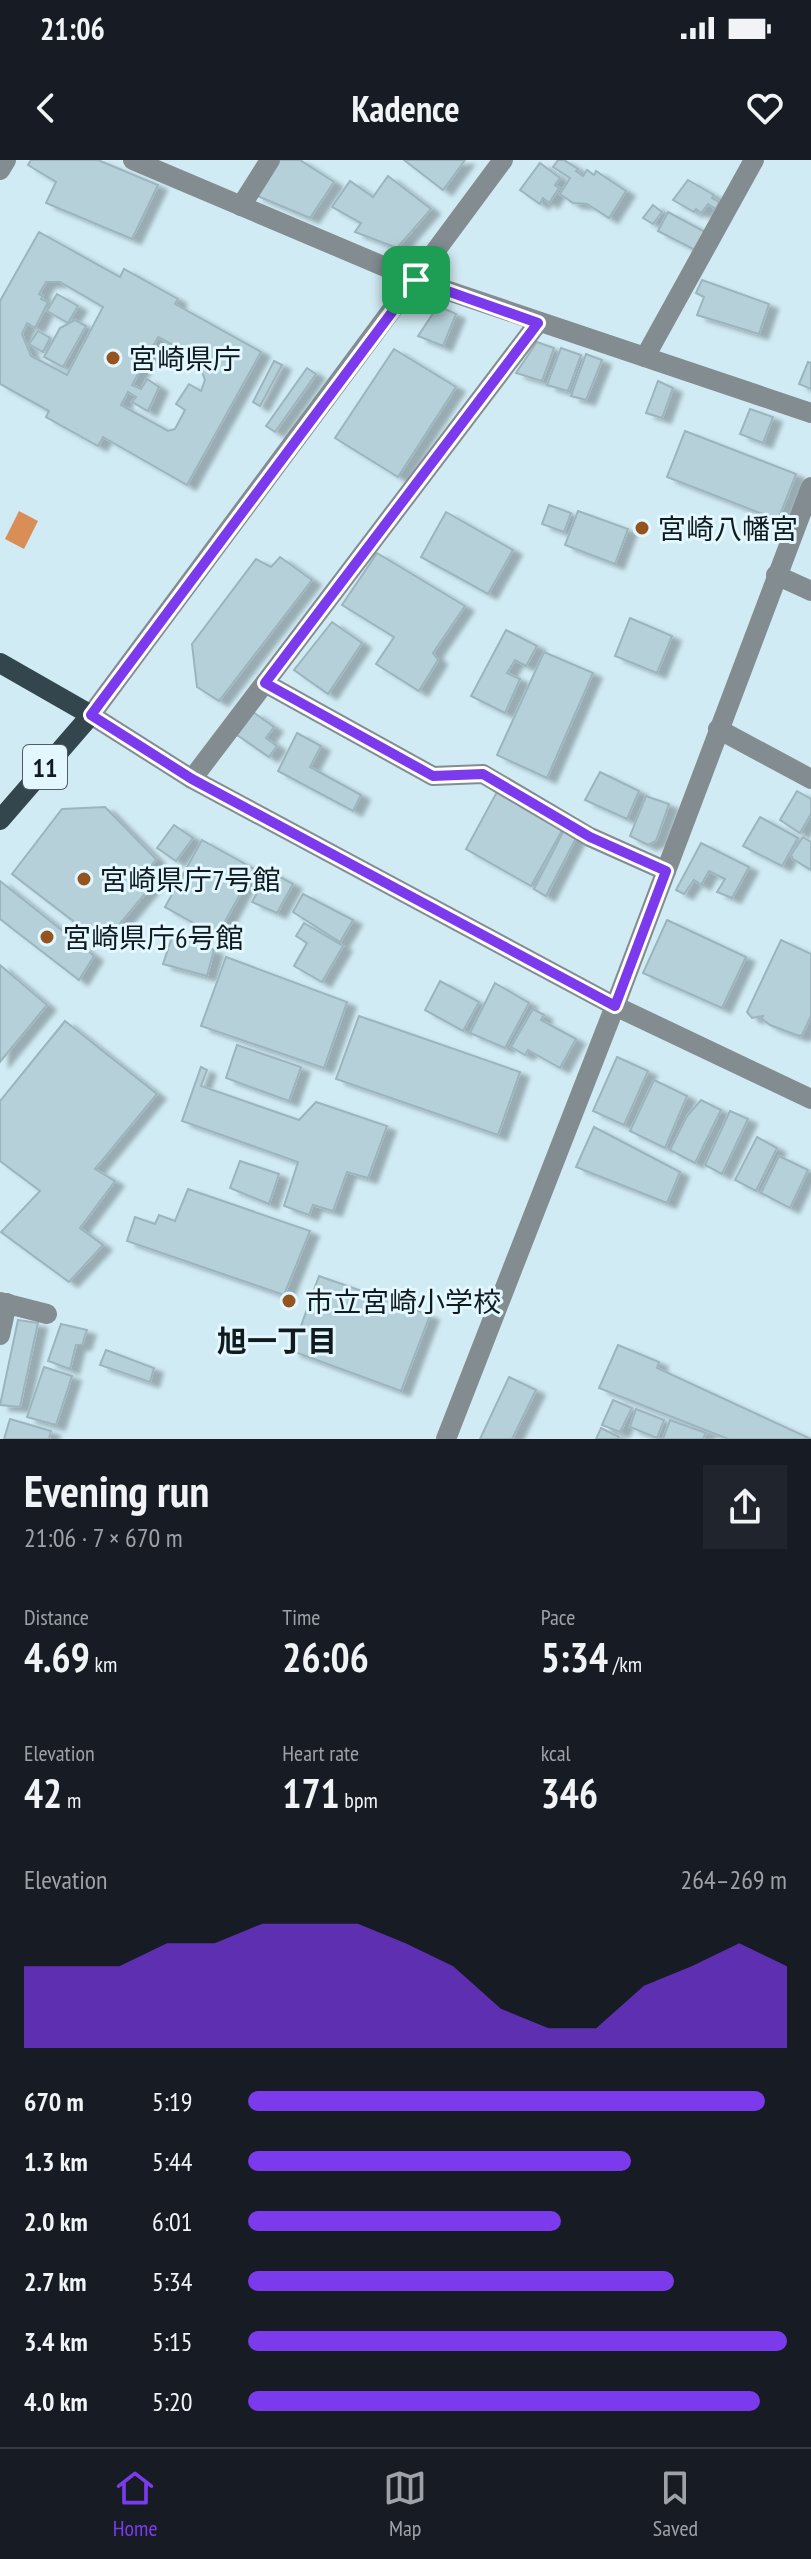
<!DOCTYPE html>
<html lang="en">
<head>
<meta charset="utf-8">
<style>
  body { margin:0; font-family:"PT Sans Narrow","Noto Sans JP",sans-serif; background:#20242c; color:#f1f3f6; height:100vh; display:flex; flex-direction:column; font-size:30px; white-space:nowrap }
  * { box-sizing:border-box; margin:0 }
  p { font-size:26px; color:#9ea1a6 }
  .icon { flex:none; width:44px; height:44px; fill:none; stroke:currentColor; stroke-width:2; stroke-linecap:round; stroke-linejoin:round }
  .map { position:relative; height:1279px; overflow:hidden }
  .drawer { display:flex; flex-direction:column; background:#171b24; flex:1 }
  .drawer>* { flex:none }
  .pin { position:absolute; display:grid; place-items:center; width:68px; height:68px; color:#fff; margin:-34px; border-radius:16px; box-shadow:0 4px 12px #0006 }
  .round { display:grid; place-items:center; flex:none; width:84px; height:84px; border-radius:0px; background:#20242c }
  .overview { display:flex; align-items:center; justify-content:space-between; height:136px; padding:0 24px }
  h1 { font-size:44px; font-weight:700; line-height:60px }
  .stats { display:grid; grid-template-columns:repeat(3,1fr); gap:12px; height:136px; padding:8px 24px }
  .stats div { display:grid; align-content:center }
  .stats b { font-size:40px; font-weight:700 }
  .stats small { font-size:22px; font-weight:400 }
  .stats p { font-size:22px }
  .chart { height:224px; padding:16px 24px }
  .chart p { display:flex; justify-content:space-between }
  .chart svg { width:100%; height:144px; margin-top:8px; fill:#7c3aed; opacity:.7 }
  ul { padding:0 24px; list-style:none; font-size:26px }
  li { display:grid; grid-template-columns:128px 96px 1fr; align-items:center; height:60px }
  li i { height:20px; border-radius:10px; background:#7c3aed }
  .status { display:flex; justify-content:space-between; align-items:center; height:56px; padding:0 40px; background:#171b24; direction:ltr }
  .status svg { height:22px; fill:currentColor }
  header { display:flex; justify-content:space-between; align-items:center; height:104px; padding:0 24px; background:#171b24; font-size:36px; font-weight:700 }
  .menu { display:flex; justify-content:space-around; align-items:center; height:112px; border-top:2px solid #363941; background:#171b24; font-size:22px; color:#9ea1a6 }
  .menu a { display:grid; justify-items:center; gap:4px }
  .menu .on { color:#7c3aed }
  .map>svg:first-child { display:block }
  .water { fill:#d98e58 }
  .building { fill:#b6d0d9; stroke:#9bb4bd; stroke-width:2; fill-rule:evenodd; filter:url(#shadow) }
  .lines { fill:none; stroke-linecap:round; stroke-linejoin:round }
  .minor { stroke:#838d91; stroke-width:20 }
  .major { stroke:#34464d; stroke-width:20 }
  .route-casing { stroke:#fff; stroke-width:16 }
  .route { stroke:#7c3aed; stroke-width:10 }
  .poi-dot { fill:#95541f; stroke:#e2f7ff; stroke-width:3 }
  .labels { text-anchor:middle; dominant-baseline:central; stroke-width:6; stroke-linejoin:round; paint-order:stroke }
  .shield { fill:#e2f7ff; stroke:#505d62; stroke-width:2 }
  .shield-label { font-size:26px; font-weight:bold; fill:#111b1e }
  .poi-label { font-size:28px; fill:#111b1e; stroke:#e2f7ff; text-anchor:start }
  .neighbourhood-label { font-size:30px; font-weight:bold; fill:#111b1e; stroke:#e2f7ff }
</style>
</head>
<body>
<div class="status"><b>21:06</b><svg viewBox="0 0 49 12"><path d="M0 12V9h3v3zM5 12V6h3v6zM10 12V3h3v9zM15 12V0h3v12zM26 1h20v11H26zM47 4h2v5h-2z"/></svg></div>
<header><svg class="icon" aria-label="back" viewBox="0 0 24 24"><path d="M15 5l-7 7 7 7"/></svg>Kadence<svg class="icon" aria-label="heart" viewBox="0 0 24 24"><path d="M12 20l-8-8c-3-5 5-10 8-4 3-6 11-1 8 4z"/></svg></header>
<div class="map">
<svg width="811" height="1279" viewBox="0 0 811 1279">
  <defs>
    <filter id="shadow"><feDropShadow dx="9" dy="5" stdDeviation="2" flood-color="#0004"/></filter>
  </defs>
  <rect width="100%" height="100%" fill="#d1ebf4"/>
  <!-- water -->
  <polygon class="water" points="19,351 38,361 24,389 5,379"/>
  <!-- building -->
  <g class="building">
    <polygon points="31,0 98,0 158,25 132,79 46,43 56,22 28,5"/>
    <polygon points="277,0 300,0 334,22 310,58 255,35"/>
    <polygon points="404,0 465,0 443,30"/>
    <polygon points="558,0 564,0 578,9 576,11 583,16 587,10 594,15 596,11 626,31 609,58 587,44 573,43 560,34 570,18 553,7"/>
    <polygon points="540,3 560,18 555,25 559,28 549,43 543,38 540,44 520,30"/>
    <polygon points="388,16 431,49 397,88 355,72 361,63 332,47 350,21 373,37"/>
    <polygon points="688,20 714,35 712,38 719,42 716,49 708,44 701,53 696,49 694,52 673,40"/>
    <polygon points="653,45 662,52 653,64 643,58"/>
    <polygon points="668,52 705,72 695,90 658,71"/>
    <path d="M39,72L120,117L124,109L178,139L175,144L261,192L187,325L103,277L98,286L46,257L49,251L0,224V141ZM46,122H60L103,147L67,215L31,196L22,174L27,163L35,168L48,142L41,139L43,136L39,134ZM158,177L196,197L205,220L201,231L189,224L176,244L185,250L175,269L168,271L121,245L128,232L136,237L132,242L148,251L159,227L147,219L141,229L132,225Z"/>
    <polygon points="702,120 769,144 759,174 697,155 704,137 696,133"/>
    <polygon points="57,134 78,146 68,163 47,151"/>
    <polygon points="438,146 456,154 443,186 418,176"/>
    <polygon points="75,160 86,166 63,207 44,197 60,168"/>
    <polygon points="38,171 50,178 43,192 29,184"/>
    <polygon points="537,182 554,188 542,221 516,213"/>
    <polygon points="561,188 581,195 568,231 547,225"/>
    <polygon points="394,189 456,227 398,317 335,278"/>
    <polygon points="586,194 602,200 586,240 571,236"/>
    <polygon points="274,201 282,205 260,246 253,242"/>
    <polygon points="808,202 811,203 811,229 799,224"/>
    <polygon points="307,208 316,214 275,272 266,266"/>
    <polygon points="658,221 673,228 662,258 646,253"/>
    <polygon points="750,249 773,257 763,283 740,274"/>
    <polygon points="685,271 796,314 778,360 667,317"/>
    <polygon points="549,345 571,353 564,372 542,364"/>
    <polygon points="578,351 628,369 615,404 565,385"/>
    <polygon points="446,352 513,390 488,434 421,397"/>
    <polygon points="377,393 465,446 433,493 438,500 419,531 376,504 394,477 342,445"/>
    <polygon points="280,397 312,420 219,541 197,527 192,484 256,399 271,407"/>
    <polygon points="630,458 672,476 657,513 615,496"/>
    <polygon points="332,462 362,483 328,534 294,510"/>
    <polygon points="506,470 537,486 526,506 515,500 507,513 520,519 505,553 471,536"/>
    <polygon points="544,492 593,513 547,618 497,595"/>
    <polygon points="253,552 274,567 266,578 277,586 269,597 237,575"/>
    <polygon points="297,573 321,586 310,607 361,635 353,651 278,611"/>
    <polygon points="600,612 639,631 627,659 585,640"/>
    <polygon points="498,630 564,667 531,726 466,689"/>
    <polygon points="797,631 811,639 811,654 800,673 780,660"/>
    <polygon points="646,636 669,644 656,681 648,685 630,676"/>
    <polygon points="105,647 156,699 147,713 154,723 103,784 12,714 62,649"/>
    <polygon points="760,657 798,678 782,706 743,686"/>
    <polygon points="174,665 193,678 176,701 157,688"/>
    <polygon points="564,670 577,676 546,736 534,729"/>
    <polygon points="803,677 811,682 811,710 793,699 791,695"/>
    <polygon points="202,680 254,709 217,776 165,747"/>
    <polygon points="701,683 749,707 732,738 717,732 725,719 709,711 701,725 694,720 684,734 676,730"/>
    <polygon points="269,711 293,724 277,753 252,742"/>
    <polygon points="0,721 94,796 79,820 0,759"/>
    <polygon points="303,734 353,760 340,782 293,752"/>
    <polygon points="667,760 746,797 722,848 643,813"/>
    <polygon points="304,763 343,786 322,822 294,806 307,783 296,776"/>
    <polygon points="172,777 214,790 207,816 163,804"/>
    <polygon points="781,780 811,794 811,856 802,875 799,876 770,865 762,859 763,856 752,858 747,852"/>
    <polygon points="226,797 347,842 324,908 201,866"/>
    <polygon points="0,805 47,845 0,902"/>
    <polygon points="440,821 479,842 463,871 425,850"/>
    <polygon points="495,823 529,843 505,888 470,873"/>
    <polygon points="533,849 544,855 541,860 576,879 560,908 528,890 525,895 511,887"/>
    <polygon points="359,856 520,912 498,975 336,919"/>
    <polygon points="65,861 157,934 95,1009 115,1021 80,1068 103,1085 69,1122 1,1072 40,1031 0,1001 0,941"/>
    <polygon points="237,885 301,907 289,941 226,918"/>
    <polygon points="617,897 648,911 624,965 593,951"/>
    <polygon points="201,907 207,910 201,926 299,960 316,942 387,966 368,1018 347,1012 333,1051 313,1045 309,1055 284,1046 298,1002 182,961"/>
    <polygon points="654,920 687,936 665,988 630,971"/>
    <polygon points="701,940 721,950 695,1003 670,990 687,956"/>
    <polygon points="730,951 748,959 722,1014 705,1005"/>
    <polygon points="594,967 680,1012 667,1043 576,1007"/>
    <polygon points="757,977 777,988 756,1031 735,1020"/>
    <polygon points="779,996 808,1010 790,1048 761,1033"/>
    <polygon points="240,1001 279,1014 269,1044 230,1028"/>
    <polygon points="188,1029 310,1071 284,1135 127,1081 135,1057 155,1064 159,1055 175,1061"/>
    <polygon points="319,1116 430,1155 401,1231 292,1191"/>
    <polygon points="18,1160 38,1163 20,1247 0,1245"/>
    <polygon points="61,1164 87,1170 82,1185 76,1185 70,1209 48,1201"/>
    <polygon points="618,1185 659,1202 657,1208 811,1279 728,1279 599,1228"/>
    <polygon points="106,1190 154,1208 150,1222 100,1205"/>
    <polygon points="44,1207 72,1216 56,1265 27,1257"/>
    <polygon points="509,1217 536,1230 512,1279 480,1279"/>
    <polygon points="613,1240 632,1248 620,1272 602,1265"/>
    <polygon points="636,1249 664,1260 657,1278 630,1267"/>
    <polygon points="10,1259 51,1271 49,1279 4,1279"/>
    <polygon points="670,1260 706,1273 703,1279 663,1279"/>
    <polygon points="601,1268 619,1277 618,1279 596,1279"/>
  </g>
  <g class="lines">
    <!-- minor -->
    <g class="minor">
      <polyline points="133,0 416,120 811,253"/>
      <polyline points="503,0 91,555 192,619 615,846 811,939"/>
      <polyline points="0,10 6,0"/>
      <polyline points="241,46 270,0"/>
      <polyline points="645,197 754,0"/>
      <polyline points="776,415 811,431"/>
      <polyline points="265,523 433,616 483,614 590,677 666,711"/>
      <polyline points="718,569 811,619"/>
      <polyline points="192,619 538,163"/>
      <polyline points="0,1142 47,1154"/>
      <polyline points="0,1175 7,1143"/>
      <polyline points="446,1279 615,846 811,327"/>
    </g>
    <!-- major -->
    <polyline class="major" points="0,503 91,555 0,660"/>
  </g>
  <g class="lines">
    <!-- route casing -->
    <g class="route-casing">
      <polygon id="route" points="416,120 538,163 265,523 433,616 483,614 590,677 666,711 615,846 192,619 91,555"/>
    </g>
    <!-- route -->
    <use href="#route" class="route"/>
  </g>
  <!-- markers -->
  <g class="poi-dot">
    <circle cx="113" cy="198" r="8"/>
    <circle cx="642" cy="368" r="8"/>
    <circle cx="84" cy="719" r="8"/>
    <circle cx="47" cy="777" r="8"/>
    <circle cx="289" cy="1141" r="8"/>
  </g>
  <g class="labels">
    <!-- shield labels -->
    <rect class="shield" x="23" y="585" width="44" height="44" rx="6"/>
    <g class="shield-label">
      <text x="45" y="607">11</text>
    </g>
    <!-- poi labels -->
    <g class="poi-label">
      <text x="129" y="198">宮崎県庁</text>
      <text x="658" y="368">宮崎八幡宮</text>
      <text x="100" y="719">宮崎県庁7号館</text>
      <text x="63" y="777">宮崎県庁6号館</text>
      <text x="305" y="1141">市立宮崎小学校</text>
    </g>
    <!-- neighbourhood labels -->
    <g class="neighbourhood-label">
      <text x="277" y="1180">旭一丁目</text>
    </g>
  </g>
</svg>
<div class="pin" style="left:416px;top:120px;background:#1e9e55"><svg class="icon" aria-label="arrive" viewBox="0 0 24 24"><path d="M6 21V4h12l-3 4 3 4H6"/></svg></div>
</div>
<section class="drawer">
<div class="overview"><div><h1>Evening run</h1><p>21:06 · 7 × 670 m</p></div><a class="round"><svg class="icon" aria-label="share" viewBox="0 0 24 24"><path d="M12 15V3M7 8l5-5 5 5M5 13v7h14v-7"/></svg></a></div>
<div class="stats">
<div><p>Distance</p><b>4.69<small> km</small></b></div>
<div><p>Time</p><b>26:06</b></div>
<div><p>Pace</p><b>5:34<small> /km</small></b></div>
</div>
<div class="stats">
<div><p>Elevation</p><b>42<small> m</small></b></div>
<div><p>Heart rate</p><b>171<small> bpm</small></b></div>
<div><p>kcal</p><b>346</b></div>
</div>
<div class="chart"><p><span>Elevation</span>264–269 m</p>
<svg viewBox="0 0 160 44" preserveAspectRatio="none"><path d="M0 44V19L10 19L20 19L30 12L40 12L50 6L60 6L70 6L80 12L90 19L100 32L110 38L120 38L130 25L140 19L150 12L160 19V44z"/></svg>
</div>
<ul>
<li><b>670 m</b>5:19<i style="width:96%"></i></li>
<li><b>1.3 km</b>5:44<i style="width:71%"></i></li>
<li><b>2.0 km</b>6:01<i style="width:58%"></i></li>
<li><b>2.7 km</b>5:34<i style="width:79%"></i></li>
<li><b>3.4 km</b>5:15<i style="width:100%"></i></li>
<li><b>4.0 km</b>5:20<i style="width:95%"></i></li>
</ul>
</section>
<nav class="menu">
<a class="on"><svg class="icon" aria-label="home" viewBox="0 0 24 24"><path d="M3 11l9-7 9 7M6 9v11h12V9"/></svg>Home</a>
<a><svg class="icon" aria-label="map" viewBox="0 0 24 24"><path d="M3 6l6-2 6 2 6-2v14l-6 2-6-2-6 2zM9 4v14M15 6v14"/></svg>Map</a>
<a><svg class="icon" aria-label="saved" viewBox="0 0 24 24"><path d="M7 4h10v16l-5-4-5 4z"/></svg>Saved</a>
</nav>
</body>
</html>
